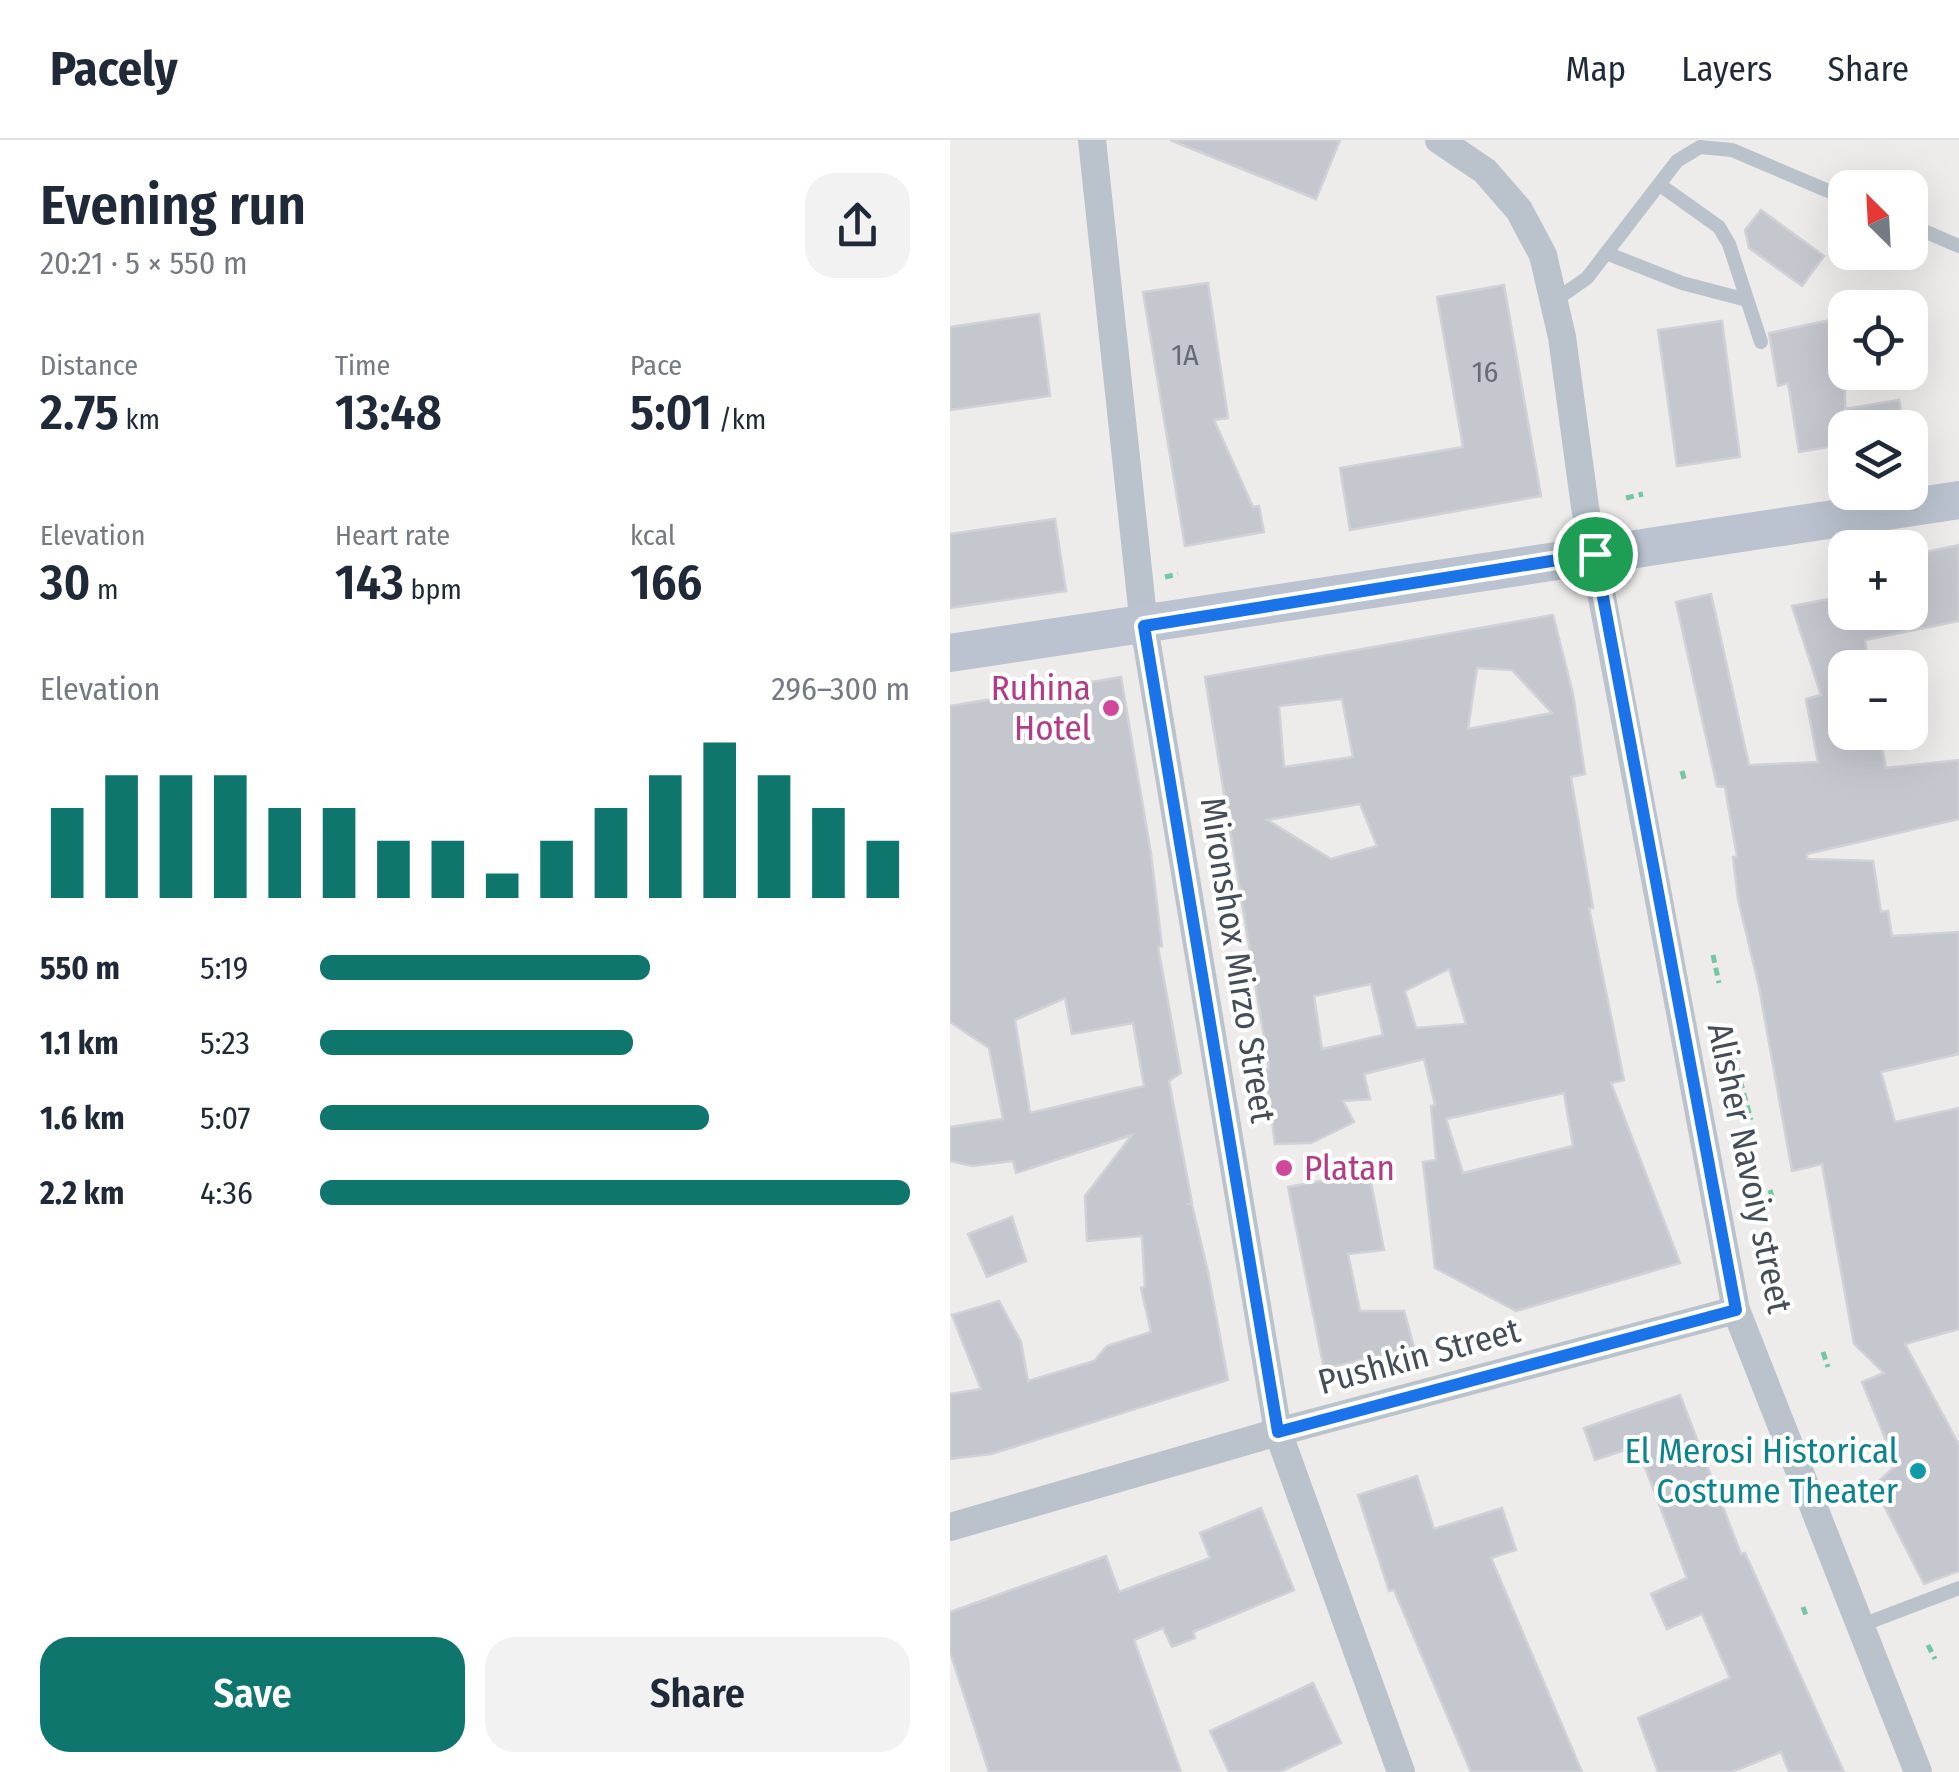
<!DOCTYPE html>
<html lang="en">
<head>
<meta charset="utf-8">
<style>
  body { margin:0; font-family:"Fira Sans Condensed",sans-serif; background:#f2f2f3; color:#1f2937; height:100vh; display:flex; flex-direction:column; font-size:38px; white-space:nowrap }
  * { box-sizing:border-box; margin:0 }
  p { font-size:32px; color:#747a83 }
  .icon { flex:none; width:55px; height:55px; fill:none; stroke:currentColor; stroke-width:2; stroke-linecap:round; stroke-linejoin:round }
  .map { position:relative; flex:1; overflow:hidden }
  .sheet { display:flex; flex-direction:column; background:#fff; width:950px }
  .sheet>* { flex:none }
  .needle { width:65px; rotate:336deg }
  .buttons { position:absolute; left:878px; top:30px; display:grid; gap:20px }
  .buttons a { display:grid; place-items:center; width:100px; height:100px; border-radius:20px; background:#fff; box-shadow:0 10px 40px #0002; font-size:50px }
  .pin { position:absolute; display:grid; place-items:center; width:85px; height:85px; color:#fff; margin:-42px; border:5px solid #fff; border-radius:50%; box-shadow:0 2px 10px #0007 }
  .round { display:grid; place-items:center; flex:none; width:105px; height:105px; border-radius:30px; background:#f2f2f3 }
  .overview { display:flex; align-items:center; justify-content:space-between; height:170px; padding:0 40px }
  h1 { font-size:55px; font-weight:600; line-height:75px }
  .stats { display:grid; grid-template-columns:repeat(3,1fr); gap:15px; height:170px; padding:10px 40px }
  .stats div { display:grid; align-content:center }
  .stats b { font-size:50px; font-weight:600 }
  .stats small { font-size:28px; font-weight:400 }
  .stats p { font-size:28px }
  .chart { height:280px; padding:20px 40px }
  .chart p { display:flex; justify-content:space-between }
  .chart svg { width:100%; height:180px; margin-top:10px; stroke:#0f766e; stroke-width:6 }
  .action { display:flex; gap:20px; margin-top:auto; padding:20px 40px }
  .action a { flex:1; height:115px; border-radius:30px; background:#0f766e; color:#fff; font-size:40px; font-weight:600; line-height:115px; text-align:center }
  .action a+a { background:#f2f2f3; color:#1f2937 }
  ul { padding:0 40px; list-style:none; font-size:32px }
  li { display:grid; grid-template-columns:160px 120px 1fr; align-items:center; height:75px }
  li i { height:25px; border-radius:12px; background:#0f766e }
  header { display:flex; align-items:center; gap:60px; box-sizing:border-box; height:140px; padding:0 50px; background:#fff; border-bottom:2px solid #e0e1e3 }
  header strong { font-size:48px }
  nav { display:flex; gap:55px; margin-inline-start:auto; font-size:35px }
  main { display:flex; flex:1; min-height:0 }
  .map>svg:first-child { display:block }
  .building { fill:#c5c7ce; stroke:#d0d2d7; stroke-width:2.5; fill-rule:evenodd }
  .lines { fill:none; stroke-linecap:round; stroke-linejoin:round }
  .path { stroke:#74c7a1; stroke-width:5; stroke-dasharray:8 5; stroke-linecap:butt }
  .lane { stroke:#bac3cb; stroke-width:14 }
  .street { stroke:#bac3cb; stroke-width:28 }
  .secondary { stroke:#bac3cf; stroke-width:38 }
  .route-casing { stroke:#fff; stroke-width:20 }
  .route { stroke:#1a73e8; stroke-width:12 }
  .hotel-dot { fill:#d1479c; stroke:#fff; stroke-width:4 }
  .culture-dot { fill:#0f9aa8; stroke:#fff; stroke-width:4 }
  .labels { text-anchor:middle; dominant-baseline:central; stroke-width:8; stroke-linejoin:round; paint-order:stroke }
  .number-label { font-size:30px; fill:#656c76 }
  .hotel-label { font-size:35px; fill:#b23c85; stroke:#fff; text-anchor:end }
  .street-label { font-size:35px; fill:#454e58; stroke:#fff }
  .culture-label { font-size:35px; fill:#0d838f; stroke:#fff; text-anchor:end }
</style>
</head>
<body>
<header>
<strong>Pacely</strong>
<nav><a>Map</a><a>Layers</a><a>Share</a></nav>
</header>
<main>
<section class="sheet">
<div class="overview"><div><h1>Evening run</h1><p>20:21 · 5 × 550 m</p></div><a class="round"><svg class="icon" aria-label="share" viewBox="0 0 24 24"><path d="M12 15V3M7 8l5-5 5 5M5 13v7h14v-7"/></svg></a></div>
<div class="stats">
<div><p>Distance</p><b>2.75<small> km</small></b></div>
<div><p>Time</p><b>13:48</b></div>
<div><p>Pace</p><b>5:01<small> /km</small></b></div>
</div>
<div class="stats">
<div><p>Elevation</p><b>30<small> m</small></b></div>
<div><p>Heart rate</p><b>143<small> bpm</small></b></div>
<div><p>kcal</p><b>166</b></div>
</div>
<div class="chart"><p><span>Elevation</span>296–300 m</p>
<svg viewBox="0 0 160 44" preserveAspectRatio="none"><path d="M5 44V22M15 44V14M25 44V14M35 44V14M45 44V22M55 44V22M65 44V30M75 44V30M85 44V38M95 44V30M105 44V22M115 44V14M125 44V6M135 44V14M145 44V22M155 44V30"/></svg>
</div>
<ul>
<li><b>550 m</b>5:19<i style="width:56%"></i></li>
<li><b>1.1 km</b>5:23<i style="width:53%"></i></li>
<li><b>1.6 km</b>5:07<i style="width:66%"></i></li>
<li><b>2.2 km</b>4:36<i style="width:100%"></i></li>
</ul>
<div class="action"><a>Save</a><a>Share</a></div>
</section>
<div class="map">
<svg width="1009" height="1632" viewBox="0 0 1009 1632">
  <rect width="100%" height="100%" fill="#eeebeb"/>
  <!-- building -->
  <g class="building">
    <polygon points="220,0 390,0 366,59"/>
    <polygon points="811,70 874,116 852,146 799,108 795,90"/>
    <polygon points="258,143 278,278 264,280 303,367 309,366 314,392 235,406 193,152"/>
    <polygon points="554,145 591,356 400,390 390,328 513,307 487,157"/>
    <polygon points="89,174 100,256 0,270 0,187"/>
    <polygon points="890,178 895,201 895,269 949,260 954,288 895,288 895,304 849,312 838,243 828,246 819,193"/>
    <polygon points="772,181 790,317 727,326 708,190"/>
    <polygon points="105,379 116,451 0,468 0,394"/>
    <polygon points="1009,405 1009,481 915,500 918,519 908,528 895,528 895,592 929,592 936,628 1009,620 1009,679 857,714 857,719 923,721 931,772 938,771 942,796 1009,792 1009,914 931,932 945,982 1009,968 1009,1189 955,1204 1009,1305 1009,1431 974,1444 924,1346 946,1325 912,1242 934,1233 904,1204 872,1024 842,1031 809,847 788,759 783,717 787,717 775,647 767,646 726,462 761,454 799,625 868,622 856,559 871,555 842,466 895,456 895,472 960,472 960,415"/>
    <path d="M603,475L623,554L635,634L621,637L643,768H639L674,940L661,943L730,1123L566,1171L485,1128L473,1022L486,1020L481,966L485,965L474,919L414,934L420,959L393,961L404,982L361,1003L325,1004L315,930L319,928L255,537ZM527,528L562,530L602,573L518,589ZM392,559L403,617L334,627L329,566ZM410,664L427,706L381,719L317,680ZM499,829L516,884L466,888L455,851ZM421,844L433,895L372,909L364,856ZM614,953L623,1006L513,1033L496,979Z"/>
    <path d="M171,537L201,714L212,806L208,807L231,933L219,941L242,1063L239,1064L242,1065L258,1132L278,1240L41,1314L0,1319V1254L31,1249L2,1175L49,1161L71,1202L78,1241L144,1221L157,1206L201,1192L191,1148L195,1147L192,1096L137,1101L135,1056L182,995L66,1033L63,1021L22,1026L0,1021V987L53,979L39,908L0,882V566ZM115,858L122,894L183,883L194,946L80,973L65,880Z"/>
    <polygon points="419,1032 434,1110 398,1114 410,1171 454,1171 464,1207 374,1229 338,1047"/>
    <polygon points="62,1077 76,1121 37,1137 18,1094"/>
    <polygon points="730,1255 791,1414 795,1413 894,1632 839,1632 831,1612 782,1632 708,1632 688,1578 780,1538 752,1474 717,1489 701,1454 737,1438 687,1306 645,1320 634,1288"/>
    <polygon points="467,1336 484,1389 552,1368 566,1410 541,1418 632,1632 521,1632 444,1450 439,1451 408,1355"/>
    <polygon points="311,1368 344,1450 243,1492 245,1498 222,1507 213,1488 184,1500 231,1632 39,1632 0,1512 0,1472 156,1416 169,1452 260,1418 250,1393"/>
    <polygon points="363,1543 391,1603 330,1632 279,1632 260,1591"/>
  </g>
  <g class="lines">
    <!-- path -->
    <g class="path">
      <polyline points="676,358 693,354"/>
      <polyline points="215,437 228,434"/>
      <polyline points="732,631 735,642"/>
      <polyline points="763,815 769,843"/>
      <polyline points="780,903 801,980"/>
      <polyline points="820,1050 823,1060"/>
      <polyline points="873,1212 878,1227"/>
      <polyline points="853,1467 857,1478"/>
      <polyline points="978,1505 985,1519"/>
    </g>
    <!-- lane -->
    <g class="lane">
      <polyline points="710,45 769,87 779,104 811,202"/>
      <polyline points="960,85 1009,106"/>
      <polyline points="656,113 732,143 797,160"/>
      <polyline points="604,161 637,138 727,21 750,7 782,10 895,58"/>
      <polyline points="912,1485 1009,1448"/>
    </g>
    <!-- street -->
    <g class="street">
      <polyline points="142,0 194,486 328,1292 451,1632"/>
      <polyline points="489,0 535,31 569,70 593,115 612,197 635,367 786,1170 968,1632"/>
      <polyline points="0,1387 328,1292 786,1170"/>
    </g>
    <!-- secondary -->
    <polyline class="secondary" points="0,513 1009,360"/>
  </g>
  <g class="lines">
    <!-- route casing -->
    <g class="route-casing">
      <polygon id="route" points="645,414 786,1170 328,1292 194,486"/>
    </g>
    <!-- route -->
    <use href="#route" class="route"/>
  </g>
  <!-- markers -->
  <g class="hotel-dot">
    <circle cx="161" cy="568" r="10"/>
    <circle cx="334" cy="1028" r="10"/>
  </g>
  <circle class="culture-dot" cx="968" cy="1331" r="10"/>
  <g class="labels">
    <!-- number labels -->
    <g class="number-label">
      <text x="235" y="215">1A</text>
      <text x="535" y="232">16</text>
    </g>
    <!-- hotel labels -->
    <g class="hotel-label">
      <text x="141" y="548">Ruhina<tspan x="141" dy="40">Hotel</tspan></text>
      <text x="354" y="1028" text-anchor="start">Platan</text>
    </g>
    <!-- street labels -->
    <g class="street-label">
      <text transform="translate(288 820) rotate(81)">Mironshox Mirzo Street</text>
      <text transform="translate(800 1028) rotate(78)">Alisher Navoiy street</text>
      <text transform="translate(469 1216) rotate(-15)">Pushkin Street</text>
    </g>
    <!-- culture labels -->
    <g class="culture-label">
      <text x="948" y="1311">El Merosi Historical<tspan x="948" dy="40">Costume Theater</tspan></text>
    </g>
  </g>
</svg>
<div class="buttons">
<a><svg class="needle" viewBox="-14 -14 28 28"><path d="M0-13l5 13h-10z" fill="#e53935"/><path d="M0 13l5-13h-10z" fill="#747a83"/></svg></a>
<a><svg class="icon" aria-label="locate" viewBox="0 0 24 24"><circle cx="12" cy="12" r="6"/><path d="M12 2v4M12 18v4M2 12h4M18 12h4"/></svg></a>
<a><svg class="icon" aria-label="layers" viewBox="0 0 24 24"><path d="M12 4l9 5-9 5-9-5zM3 14l9 5 9-5"/></svg></a>
<a>+</a>
<a>−</a>
</div>
<div class="pin" style="left:645px;top:414px;background:#1e9e55"><svg class="icon" aria-label="arrive" viewBox="0 0 24 24"><path d="M6 21V4h12l-3 4 3 4H6"/></svg></div>
</div>
</main>
</body>
</html>
